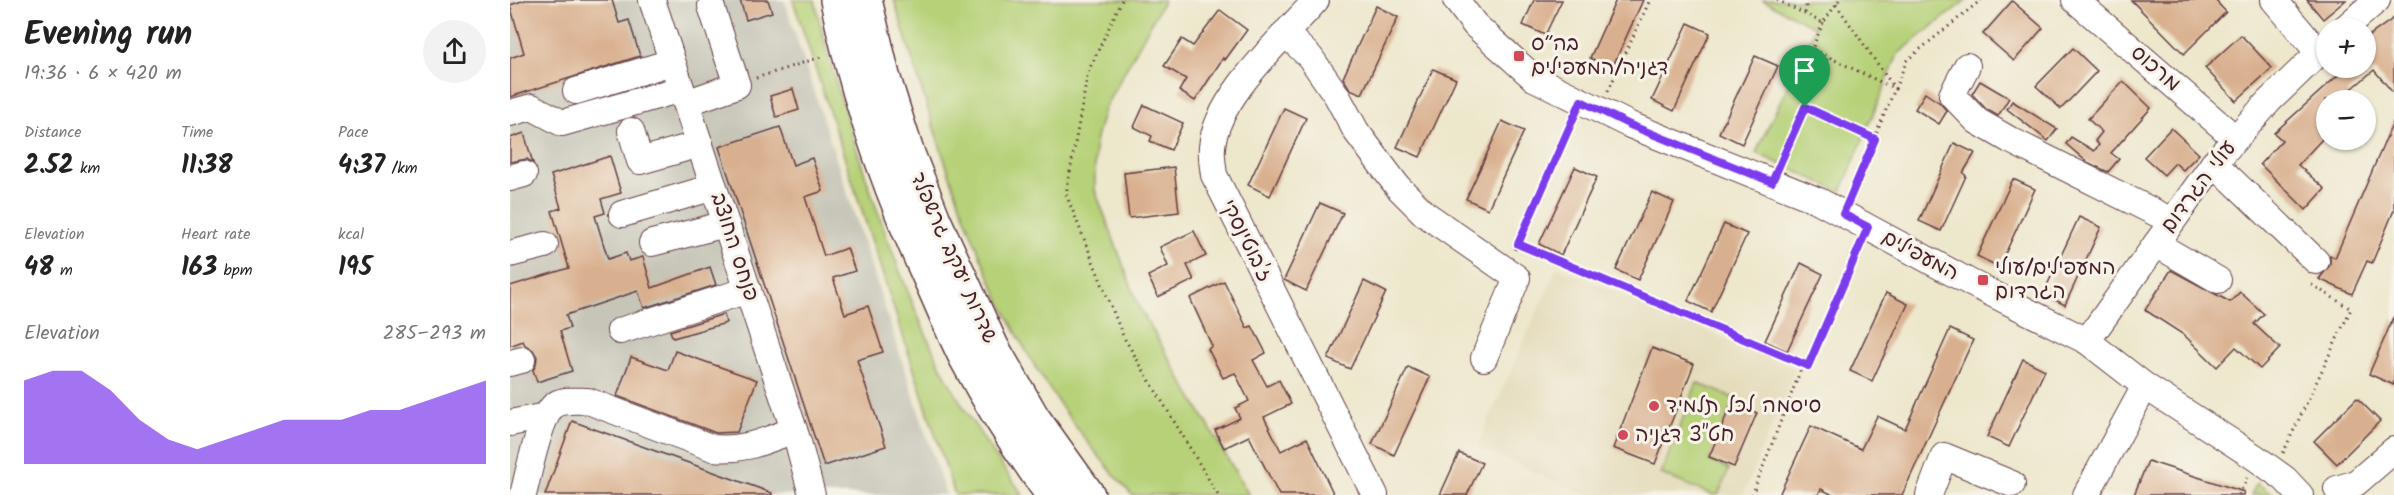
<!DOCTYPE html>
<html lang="en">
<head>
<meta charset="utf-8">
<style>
  body { margin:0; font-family:Kalam,"Playpen Sans Hebrew",sans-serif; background:#f2f2f2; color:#222; height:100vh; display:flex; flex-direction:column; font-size:22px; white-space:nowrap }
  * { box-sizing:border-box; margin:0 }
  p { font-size:20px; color:#767676 }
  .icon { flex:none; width:33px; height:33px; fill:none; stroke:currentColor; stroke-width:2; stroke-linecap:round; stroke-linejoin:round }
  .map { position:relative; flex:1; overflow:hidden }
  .sheet { display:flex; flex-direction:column; background:#fff; width:510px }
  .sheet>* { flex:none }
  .tools { position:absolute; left:1806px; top:18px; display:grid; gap:12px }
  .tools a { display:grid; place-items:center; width:60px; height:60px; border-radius:50%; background:#fff; box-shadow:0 2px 4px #0004; font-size:30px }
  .pin { position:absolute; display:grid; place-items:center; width:51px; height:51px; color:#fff; margin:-62px -26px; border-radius:50% 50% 50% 0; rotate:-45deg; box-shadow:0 0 6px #0007 }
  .pin .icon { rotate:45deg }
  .round { display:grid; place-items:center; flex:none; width:63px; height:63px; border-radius:32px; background:#f2f2f2 }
  .headline { display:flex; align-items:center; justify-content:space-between; height:102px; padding:0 24px }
  h1 { font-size:33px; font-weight:800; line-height:45px }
  .figures { display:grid; grid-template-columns:repeat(3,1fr); gap:9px; height:102px; padding:6px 24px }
  .figures div { display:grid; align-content:center }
  .figures b { font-size:26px; font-weight:800 }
  .figures small { font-size:16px; font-weight:400 }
  .figures p { font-size:16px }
  .chart { height:168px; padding:12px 24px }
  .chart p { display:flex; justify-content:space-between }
  .chart svg { width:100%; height:108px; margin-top:6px; fill:#7c3aed; opacity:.7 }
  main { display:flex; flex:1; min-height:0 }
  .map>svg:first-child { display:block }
  .built { fill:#e4dbba }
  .industrial { fill:#c6c5b8 }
  .green { fill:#b6d178; stroke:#807852; stroke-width:1.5 }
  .building { fill:#d9b08f }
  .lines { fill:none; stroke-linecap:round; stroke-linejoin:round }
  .minor-casing { stroke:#623d43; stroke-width:28 }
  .major-casing { stroke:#623d43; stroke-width:36 }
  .path { stroke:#623d43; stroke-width:3; stroke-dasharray:1.5 4.5; stroke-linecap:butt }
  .minor { stroke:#fff; stroke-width:26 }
  .major { stroke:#fff; stroke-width:33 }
  .route-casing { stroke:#fff; stroke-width:12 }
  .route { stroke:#7c3aed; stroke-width:8 }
  .poi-dot { fill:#d1495b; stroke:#f7f3e8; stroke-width:2 }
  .labels { text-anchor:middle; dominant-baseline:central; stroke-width:6; stroke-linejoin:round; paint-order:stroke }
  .poi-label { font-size:21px; fill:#4a1f2b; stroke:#f7f3e8; text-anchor:start }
  .street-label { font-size:21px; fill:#4a1f2b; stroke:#f7f3e8 }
</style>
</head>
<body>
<main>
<section class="sheet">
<div class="headline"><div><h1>Evening run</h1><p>19:36 · 6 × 420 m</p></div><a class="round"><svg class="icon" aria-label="share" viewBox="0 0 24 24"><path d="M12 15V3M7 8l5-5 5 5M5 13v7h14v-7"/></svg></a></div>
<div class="figures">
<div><p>Distance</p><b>2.52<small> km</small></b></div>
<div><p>Time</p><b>11:38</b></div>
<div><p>Pace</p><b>4:37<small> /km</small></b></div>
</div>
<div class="figures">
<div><p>Elevation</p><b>48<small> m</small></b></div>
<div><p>Heart rate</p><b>163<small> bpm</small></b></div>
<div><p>kcal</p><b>195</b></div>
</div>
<div class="chart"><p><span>Elevation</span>285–293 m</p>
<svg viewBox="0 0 160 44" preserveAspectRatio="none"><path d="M0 44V10L10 6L20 6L30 14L40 26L50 34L60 38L70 34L80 30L90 26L100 26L110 26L120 22L130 22L140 18L150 14L160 10V44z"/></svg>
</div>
</section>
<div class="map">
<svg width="1884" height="495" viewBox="0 0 1884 495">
  <rect width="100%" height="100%" fill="#f7f3e8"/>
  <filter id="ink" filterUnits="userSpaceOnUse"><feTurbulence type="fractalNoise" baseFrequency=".0167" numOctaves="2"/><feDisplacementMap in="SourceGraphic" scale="12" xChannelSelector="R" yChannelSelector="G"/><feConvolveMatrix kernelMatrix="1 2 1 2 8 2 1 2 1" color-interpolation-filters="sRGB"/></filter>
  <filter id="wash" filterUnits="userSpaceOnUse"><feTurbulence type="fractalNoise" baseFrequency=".008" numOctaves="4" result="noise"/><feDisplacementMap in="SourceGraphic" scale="24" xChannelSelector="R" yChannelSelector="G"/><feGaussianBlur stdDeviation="1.35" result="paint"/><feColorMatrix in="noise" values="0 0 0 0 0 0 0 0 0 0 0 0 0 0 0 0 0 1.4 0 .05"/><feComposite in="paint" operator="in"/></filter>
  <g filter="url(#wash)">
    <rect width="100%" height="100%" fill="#ede7cc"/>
    <!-- built -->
    <polygon class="built" points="1047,267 1285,369 1233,495 1076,495 967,447"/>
    <!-- industrial -->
    <polygon class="industrial" points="0,0 274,0 436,495 0,495"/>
    <!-- green -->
    <g class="green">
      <path d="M283,0H305C315,50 330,96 345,144C369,219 396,294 430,365C453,411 483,454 513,495H445Z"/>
      <path d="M384,0H654L594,109L585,142V190L629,307L739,495H622C575,443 529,380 498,317C448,216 417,106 384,0Z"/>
      <polygon points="1252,0 1456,0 1388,54 1331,192 1246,153 1305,27"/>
      <polygon points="1187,383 1224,398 1199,460 1219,469 1208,495 1203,495 1151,474"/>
      <polygon points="1747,483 1763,495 1741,495"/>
    </g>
    <g id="blocks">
      <!-- building -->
      <g class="building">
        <polygon points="15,0 102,0 109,23 119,20 130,56 0,97 0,58 14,53 0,5"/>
        <polygon points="230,0 258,0 262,12 236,20"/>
        <polygon points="1024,0 1052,0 1035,35 1013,25"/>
        <polygon points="1106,0 1133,0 1102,68 1080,58"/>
        <polygon points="1621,0 1705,0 1716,12 1674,54"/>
        <polygon points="1797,0 1836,0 1813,19"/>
        <polygon points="1502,1 1533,28 1504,61 1473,34"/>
        <polygon points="866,6 888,17 852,94 840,89 833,78"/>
        <polygon points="710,10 737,30 715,60 713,58 685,101 669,91 676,79 654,66 672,39 683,46"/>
        <polygon points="1884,18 1884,94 1864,70 1837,93 1844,100 1816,100 1816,135 1788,165 1815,189 1796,210 1750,164 1772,140 1764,133 1836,68 1856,68 1856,38"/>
        <polygon points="1178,23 1200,33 1164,111 1142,100"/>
        <polygon points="1731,35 1762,68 1726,101 1695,68"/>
        <polygon points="1563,48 1587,71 1551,109 1526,86"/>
        <polygon points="1245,56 1268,66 1232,144 1209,133"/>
        <polygon points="923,69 946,79 910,157 887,147"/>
        <polygon points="1470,81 1499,98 1488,116 1476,109 1462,94"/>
        <polygon points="1613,81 1641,108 1601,153 1609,159 1598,172 1577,162 1556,144 1561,137 1584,151 1589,145 1585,141 1592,132 1578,119"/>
        <polygon points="283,89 289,110 266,117 260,96"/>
        <polygon points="1415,93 1430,103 1437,111 1429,124 1405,109"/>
        <polygon points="1502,101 1547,129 1538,141 1497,109"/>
        <polygon points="634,105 673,123 661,150 640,141 642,136 624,127"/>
        <polygon points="774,108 796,118 760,196 738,185"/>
        <polygon points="1884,120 1884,210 1862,263 1857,261 1842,294 1809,279 1820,265 1820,255 1825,258"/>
        <polygon points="992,121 1014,131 978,209 956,199"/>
        <polygon points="270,127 283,165 302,158 313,191 295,197 314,256 337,248 345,271 323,278 335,314 358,306 373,352 347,360 376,446 314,466 209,147"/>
        <polygon points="1661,128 1689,154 1673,170 1665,163 1654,175 1634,157"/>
        <polygon points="14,133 23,163 17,159 0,162 0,138"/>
        <polygon points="1444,143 1465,153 1453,173 1456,176 1431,231 1409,221"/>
        <polygon points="100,156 111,193 91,199 95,213 85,216 98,259 116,253 119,261 133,257 142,288 200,267 206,285 134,308 128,291 56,315 60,328 50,331 62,371 27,382 23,370 26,365 27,357 23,350 15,345 13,341 0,346 0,286 59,268 42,211 51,208 41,175"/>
        <polygon points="664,167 669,212 619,218 614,173"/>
        <polygon points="1065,167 1087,177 1051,255 1029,244"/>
        <polygon points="1503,179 1525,189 1489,267 1467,256"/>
        <polygon points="1142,192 1164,202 1128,280 1106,270"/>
        <polygon points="810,203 833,213 796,291 774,280"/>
        <polygon points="1569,217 1591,227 1555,305 1533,294"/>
        <polygon points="1214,224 1237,234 1201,312 1178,301"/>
        <polygon points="684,231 696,256 677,265 684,280 648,297 638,276 658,266 650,247"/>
        <polygon points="1291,263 1313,274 1277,351 1255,341"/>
        <polygon points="1661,270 1720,302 1730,292 1754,314 1744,324 1770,348 1750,369 1726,347 1707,367 1674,335 1635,310"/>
        <polygon points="714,281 737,328 742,326 756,353 743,360 757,386 769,380 781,404 754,417 771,451 797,438 824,495 769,495 739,436 714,448 705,430 730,418 725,408 739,401 725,373 713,378 698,349 702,346 680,298"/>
        <polygon points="854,281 876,292 840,369 818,359"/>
        <polygon points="1376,293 1398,304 1362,381 1340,371"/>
        <polygon points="214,314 216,323 163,338 160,331"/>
        <polygon points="1884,316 1884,385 1859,374"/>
        <polygon points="1440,329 1463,340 1392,495 1323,495 1311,489 1308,495 1269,495 1301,426 1351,449 1367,416 1395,429"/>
        <polygon points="1142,348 1184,364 1145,464 1103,448"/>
        <polygon points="165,351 247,380 227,432 206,433 107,396 121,357 158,370"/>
        <polygon points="1513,359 1535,370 1499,447 1477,437"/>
        <polygon points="898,367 920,377 884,455 862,444"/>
        <polygon points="1847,398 1870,421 1827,464 1804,441"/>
        <polygon points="1222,402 1247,413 1224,467 1199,457"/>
        <polygon points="62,421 262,493 262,495 35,495"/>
        <polygon points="949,453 972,463 957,495 930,495"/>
        <polygon points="1638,461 1734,492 1733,495 1624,495"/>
      </g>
    </g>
  </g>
  <g filter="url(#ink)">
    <use href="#blocks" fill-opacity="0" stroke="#623d43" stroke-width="1.5"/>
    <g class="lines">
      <!-- minor casing -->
      <g class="minor-casing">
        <g id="minor">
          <polyline points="142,0 288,442 302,495"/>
          <path d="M806,0C774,37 706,97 702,147C701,156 703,167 704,175L865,495"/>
          <polyline points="946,0 965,25 1024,78 1120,125 1309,201 1463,284 1577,341 1635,386 1746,458 1775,479 1790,495"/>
          <polyline points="1565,0 1725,138"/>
          <polyline points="1764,0 1809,53"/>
          <polyline points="1835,28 1867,0"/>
          <polyline points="775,33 800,57 827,96 846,131 888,187 915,214 1007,278 974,358"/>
          <polyline points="1457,66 1442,95 1467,121 1500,140 1662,221"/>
          <polyline points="66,91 162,62"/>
          <polyline points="176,103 227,85 201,6"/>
          <polyline points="0,113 22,107 52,123 171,89"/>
          <polyline points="121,131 130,161 190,144"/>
          <polyline points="1704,163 1806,261"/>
          <polyline points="0,178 14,174"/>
          <polyline points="112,214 204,187"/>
          <polyline points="142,243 216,224"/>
          <polyline points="1646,244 1708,280"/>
          <polyline points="0,254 35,245"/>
          <polyline points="110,331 238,290"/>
          <polyline points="1577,341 1704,163 1759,101 1816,46"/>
          <polyline points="0,363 12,360"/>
          <polyline points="0,423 36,416"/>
          <polyline points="1827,489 1846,483 1884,450"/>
          <path d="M13,495C18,476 30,413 46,404C55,399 69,401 78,401L203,448C235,451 254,441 284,430"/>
          <polyline points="1419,495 1434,456 1502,484"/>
          <polyline points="1576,495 1635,386"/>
        </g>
      </g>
      <!-- major casing -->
      <g class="major-casing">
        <g id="major">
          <path d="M327,0C346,97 380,191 421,281C433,307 444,335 457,360C482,407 512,453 543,495"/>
          <polyline points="355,0 373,76 396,149 424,220 482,347 523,418 578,495"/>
        </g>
      </g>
      <!-- path -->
      <g class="path">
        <polyline points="612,0 578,72 556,194 613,336 708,495"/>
        <polyline points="1267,0 1313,23 1329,0"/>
        <polyline points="1295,13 1297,0"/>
        <polyline points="1313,23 1302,49 1385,89 1325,3"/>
        <polyline points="246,78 314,56"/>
        <polyline points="1098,91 1140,0"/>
        <polyline points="1295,107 1364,139"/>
        <polyline points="1269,164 1318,57"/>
        <polyline points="1341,194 1397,60 1471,0"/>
        <polyline points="1008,244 1298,366 1350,245"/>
        <polyline points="1005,250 1063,119"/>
        <polyline points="1773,453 1841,309 1799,283"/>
        <polyline points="1242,495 1293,364"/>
        <polyline points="1729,495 1737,478"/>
      </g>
      <!-- minor -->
      <use href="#minor" class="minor"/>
      <!-- major -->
      <use href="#major" class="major"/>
    </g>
  </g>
  <g class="lines" filter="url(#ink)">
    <!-- route casing -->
    <g class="route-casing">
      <polygon id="route" points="1071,101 1120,125 1262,182 1295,107 1365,139 1333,214 1358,227 1298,366 1008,244"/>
    </g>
    <!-- route -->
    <use href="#route" class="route"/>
  </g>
  <!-- markers -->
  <g class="poi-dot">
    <rect x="1003" y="50" width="12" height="12" rx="3"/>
    <rect x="1467" y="274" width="12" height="12" rx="3"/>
    <circle cx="1144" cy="406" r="6"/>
    <circle cx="1113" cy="435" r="6"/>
  </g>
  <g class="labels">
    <!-- poi labels -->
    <g class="poi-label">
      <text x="1021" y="44">בה״ס<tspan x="1021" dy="24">דגניה/המעפילים</tspan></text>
      <text x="1485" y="268">המעפילים/עולי<tspan x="1485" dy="24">הגרדום</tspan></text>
      <text x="1156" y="406">סיסמה לכל תלמיד</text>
      <text x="1125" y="435">חט''צ דגניה</text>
    </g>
    <!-- street labels -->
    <g class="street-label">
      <text transform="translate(1645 69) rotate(41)">מרכוס</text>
      <text transform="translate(1689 187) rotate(-53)">עולי הגרדום</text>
      <text transform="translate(736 241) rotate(63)">ז'בוטינסקי</text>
      <text transform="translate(224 247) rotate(72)">פנחס החוצב</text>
      <text transform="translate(1410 256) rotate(28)">המעפילים</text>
      <text transform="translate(443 258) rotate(66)">שדרות יעקב גרשפלד</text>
    </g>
  </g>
</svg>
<div class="tools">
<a>+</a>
<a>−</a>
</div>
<div class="pin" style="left:1295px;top:107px;background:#1e9e55"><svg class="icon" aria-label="arrive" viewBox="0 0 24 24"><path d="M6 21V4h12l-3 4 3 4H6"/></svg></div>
</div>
</main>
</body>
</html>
